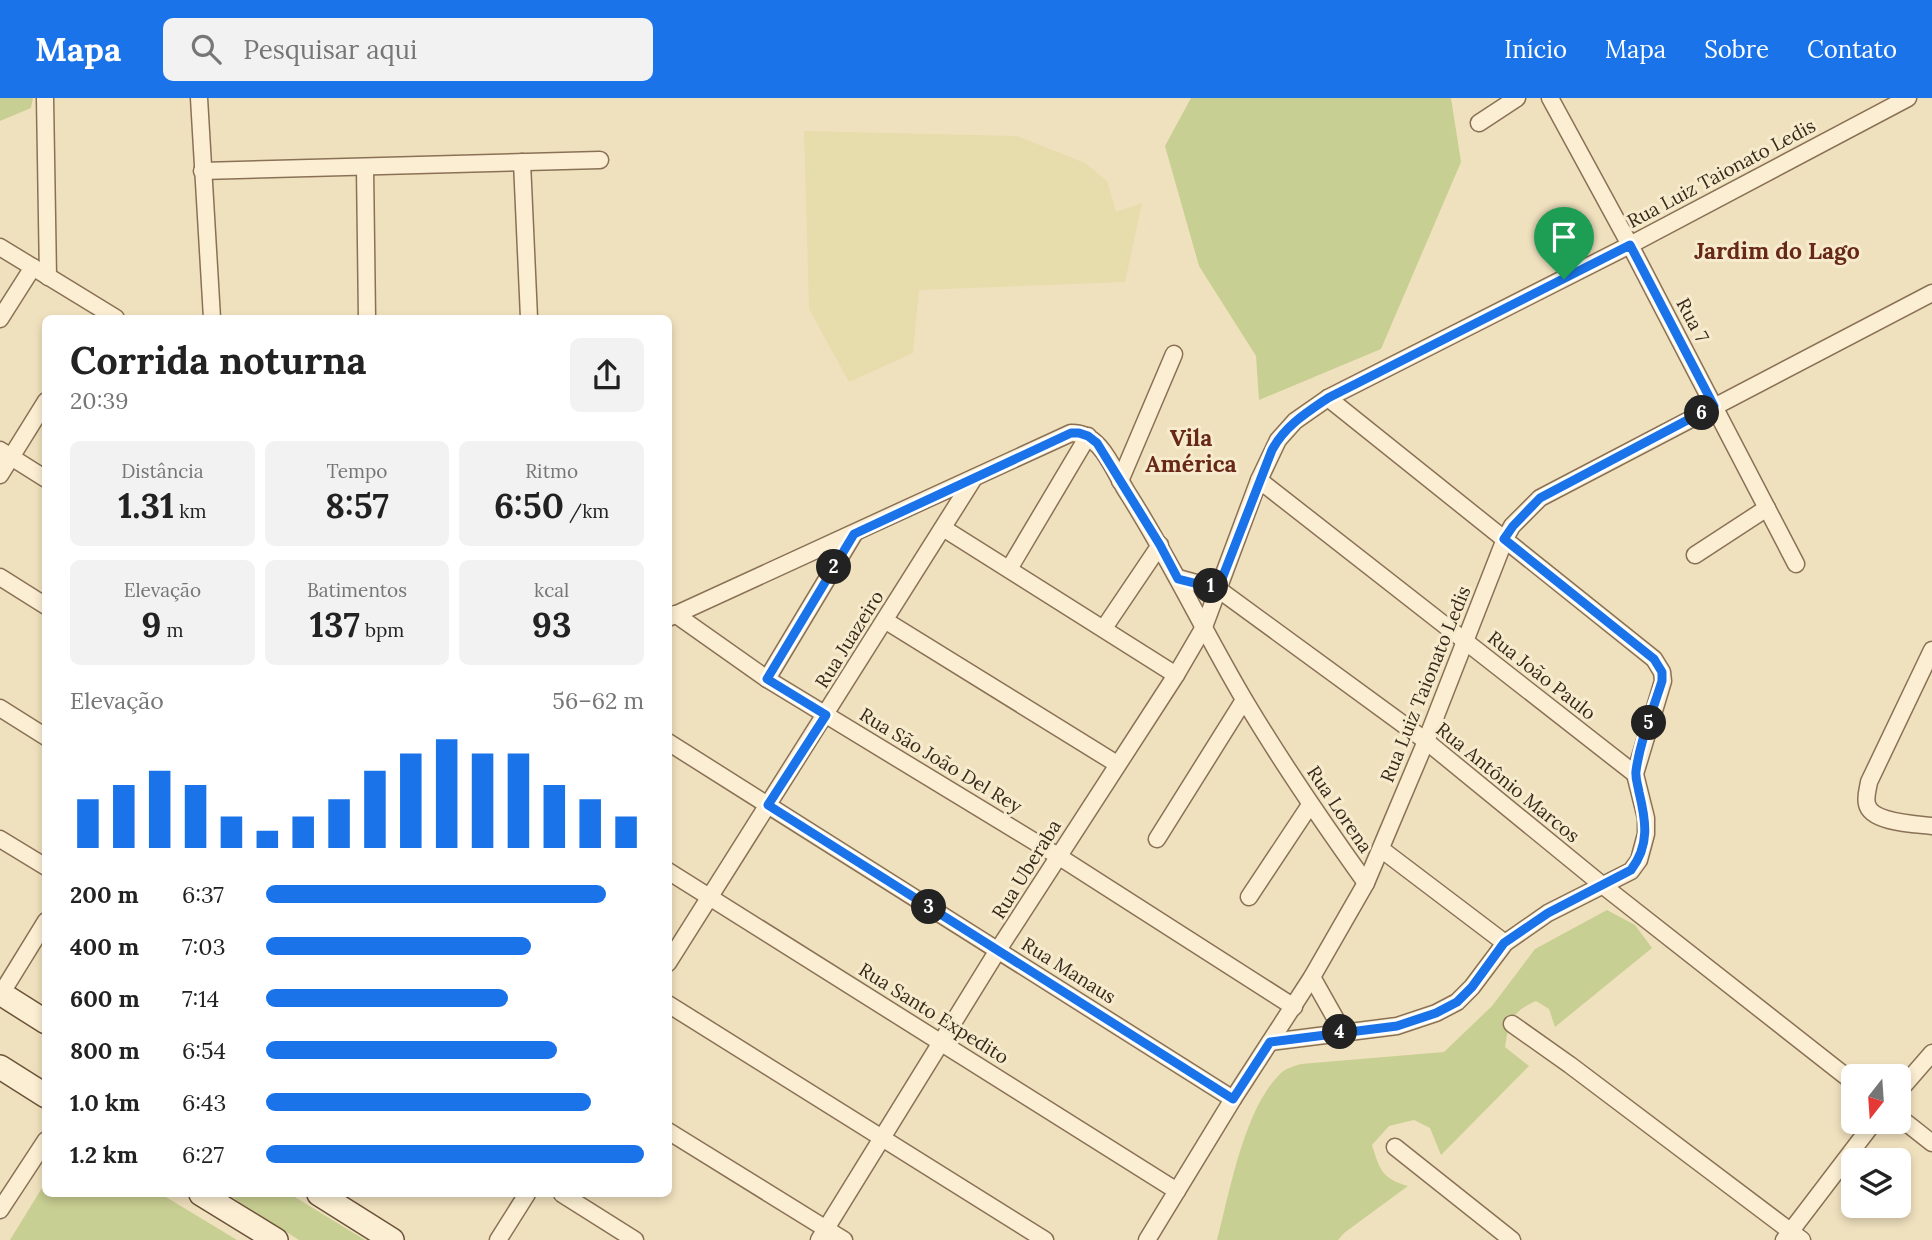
<!DOCTYPE html>
<html lang="pt">
<head>
<meta charset="utf-8">
<style>
  body { margin:0; font-family:Lora,serif; background:#f2f2f2; color:#222; height:100vh; display:flex; flex-direction:column; font-size:26px; white-space:nowrap }
  * { box-sizing:border-box; margin:0 }
  p { font-size:23px; color:#767676 }
  .icon { flex:none; width:38px; height:38px; fill:none; stroke:currentColor; stroke-width:2; stroke-linecap:round; stroke-linejoin:round }
  .map { position:relative; flex:1; overflow:hidden }
  .sheet { position:absolute; left:42px; top:217px; width:630px; height:882px; display:flex; flex-direction:column; background:#fff; border-radius:10px; box-shadow:0 4px 10px #0003 }
  .sheet>* { flex:none }
  .needle { width:46px; rotate:197deg }
  .buttons { position:absolute; left:1841px; top:966px; display:grid; gap:14px }
  .buttons a { display:grid; place-items:center; width:70px; height:70px; border-radius:10px; background:#fff; box-shadow:0 4px 10px #0003; font-size:35px }
  .pin { position:absolute; display:grid; place-items:center; width:60px; height:60px; color:#fff; margin:-72px -30px; border-radius:50% 50% 50% 0; rotate:-45deg; box-shadow:0 0 7px #0007 }
  .pin .icon { rotate:45deg }
  .km { position:absolute; width:35px; height:35px; margin:-18px; border-radius:50%; background:#222; color:#fff; font-size:19px; line-height:35px; text-align:center }
  .round { display:grid; place-items:center; flex:none; width:74px; height:74px; border-radius:10px; background:#f2f2f2 }
  .overview { display:flex; align-items:center; justify-content:space-between; height:119px; padding:0 28px }
  h1 { font-size:38px; font-weight:700; line-height:52px }
  .stats { display:grid; grid-template-columns:repeat(3,1fr); gap:10px; height:119px; padding:7px 28px }
  .stats div { display:grid; align-content:center; border-radius:10px; background:#f2f2f2; text-align:center }
  .stats b { font-size:35px; font-weight:700 }
  .stats small { font-size:19px; font-weight:400 }
  .stats p { font-size:19px }
  .chart { height:196px; padding:14px 28px }
  .chart p { display:flex; justify-content:space-between }
  .chart svg { width:100%; height:126px; margin-top:7px; stroke:#1a73e8; stroke-width:6 }
  ul { padding:0 28px; list-style:none; font-size:23px }
  li { display:grid; grid-template-columns:112px 84px 1fr; align-items:center; height:52px }
  li i { height:18px; border-radius:9px; background:#1a73e8 }
  header { display:flex; align-items:center; gap:42px; box-sizing:border-box; height:98px; padding:0 35px; background:#1a73e8; color:#fff }
  header strong { font-size:33px }
  nav { display:flex; gap:38px; margin-inline-start:auto; font-size:24px }
  .search { width:490px; height:63px; background:#f2f2f2; display:flex; align-items:center; gap:18px; box-sizing:border-box; padding:0 24px; border-radius:10px; color:#767676; font-size:26px }
  .map>svg:first-child { display:block }
  .farmland { fill:#e7dcab }
  .green { fill:#c8cf92 }
  .lines { fill:none; stroke-linecap:round; stroke-linejoin:round }
  .street-casing { stroke:#8a7156; stroke-width:19 }
  .secondary-casing { stroke:#6b5239; stroke-width:26 }
  .street { stroke:#fbeed2; stroke-width:16 }
  .secondary { stroke:#fbeed2; stroke-width:23 }
  .route-casing { stroke:#fff; stroke-width:14 }
  .route { stroke:#1a73e8; stroke-width:9 }
  .labels { text-anchor:middle; dominant-baseline:central; stroke-width:6; stroke-linejoin:round; paint-order:stroke }
  .street-label { font-size:19px; fill:#38291b; stroke:#f7ebce }
  .quarter-label { font-size:23px; font-weight:bold; fill:#682818; stroke:#f7ebce }
</style>
</head>
<body>
<header>
<strong>Mapa</strong>
<div class="search"><svg class="icon" aria-label="search" viewBox="0 0 24 24"><circle cx="10" cy="10" r="6"/><path d="M15 15l6 6"/></svg>Pesquisar aqui</div>
<nav><a>Início</a><a>Mapa</a><a>Sobre</a><a>Contato</a></nav>
</header>
<div class="map">
<svg width="1932" height="1142" viewBox="0 0 1932 1142">
  <rect width="100%" height="100%" fill="#f0e1be"/>
  <!-- farmland -->
  <polygon class="farmland" points="804,33 1017,38 1085,65 1107,83 1116,114 1142,105 1125,184 919,192 913,255 849,284 809,211"/>
  <!-- green -->
  <g class="green">
    <polygon points="0,0 33,0 31,10 0,23"/>
    <polygon points="1191,0 1451,0 1461,64 1381,251 1259,302 1256,258 1199,168 1165,48"/>
    <path d="M1607,812L1635,827L1652,850L1555,929L1549,911L1536,903C1511,914 1509,924 1505,949L1529,968L1441,1057L1430,1030L1414,1022L1389,1028L1372,1047C1380,1072 1381,1080 1408,1088L1344,1135L1338,1142H1217C1230,1093 1244,1010 1281,975C1286,970 1295,968 1301,966L1444,954L1492,908L1535,851Z"/>
    <polygon points="45,1085 46,1096 161,1096 237,1142 10,1142"/>
    <polygon points="227,1096 290,1096 365,1142 299,1142"/>
  </g>
  <g class="lines">
    <!-- street casing -->
    <g class="street-casing">
      <g id="street">
        <polyline points="45,0 48,179"/>
        <polyline points="199,0 212,220"/>
        <polyline points="1550,0 1630,147 1796,466"/>
        <polyline points="1479,25 1517,0"/>
        <polyline points="522,64 529,220"/>
        <polyline points="365,70 367,220"/>
        <polyline points="202,73 600,62"/>
        <polyline points="0,149 116,220"/>
        <polyline points="0,221 33,169"/>
        <polyline points="0,352 46,381"/>
        <polyline points="0,377 46,303"/>
        <polyline points="1259,382 1635,676"/>
        <polyline points="1120,383 1174,256"/>
        <polyline points="943,430 1176,577"/>
        <polyline points="1695,457 1767,410"/>
        <polyline points="1009,471 1088,338"/>
        <polyline points="0,479 46,508"/>
        <polyline points="1178,480 1218,491 1426,643 1601,786 1853,984"/>
        <polyline points="675,516 767,581 1058,758 1294,909"/>
        <path d="M668,520L1071,335C1101,334 1113,372 1127,394C1170,461 1204,534 1245,603C1282,665 1323,725 1366,785"/>
        <polyline points="886,523 1117,666"/>
        <polyline points="1104,530 1160,447"/>
        <path d="M1932,552L1869,684C1868,691 1865,699 1867,706C1871,725 1916,726 1932,728"/>
        <polyline points="767,581 854,436"/>
        <polyline points="0,610 46,639"/>
        <polyline points="668,644 1233,1001"/>
        <polyline points="0,741 46,769"/>
        <polyline points="1157,741 1244,602"/>
        <polyline points="1381,751 1505,845"/>
        <polyline points="668,773 1177,1093"/>
        <polyline points="1249,799 1310,707"/>
        <polyline points="668,865 974,380"/>
        <polyline points="1312,879 1343,934"/>
        <polyline points="1,896 46,823"/>
        <polyline points="668,906 1045,1142"/>
        <polyline points="1512,926 1570,967 1802,1142"/>
        <polyline points="1270,944 1397,928 1436,915 1457,904 1472,889 1505,845 1548,815 1631,773 1639,762 1646,736 1646,720 1635,676 1663,583 1662,574 1654,561 1328,300"/>
        <polyline points="1899,993 1932,955"/>
        <polyline points="1899,1019 1932,1045"/>
        <polyline points="668,1033 844,1142"/>
        <polyline points="1395,1049 1512,1142"/>
        <polyline points="562,1096 635,1142"/>
        <polyline points="0,1112 46,1042"/>
        <polyline points="498,1142 527,1096"/>
        <polyline points="819,1142 998,852 1176,577 1204,529 1259,382 1278,342 1295,323 1328,300 1630,147 1908,0"/>
        <polyline points="1147,1142 1233,1001 1312,879 1366,785 1426,643 1505,441 1512,428 1540,400 1932,195"/>
        <polyline points="1784,1142 1874,1024"/>
      </g>
    </g>
    <!-- secondary casing -->
    <g class="secondary-casing">
      <g id="secondary">
        <polyline points="0,895 46,924"/>
        <polyline points="0,969 46,998"/>
        <polyline points="201,1096 276,1142"/>
        <polyline points="319,1096 392,1142"/>
      </g>
    </g>
    <!-- street -->
    <use href="#street" class="street"/>
    <!-- secondary -->
    <use href="#secondary" class="secondary"/>
  </g>
  <g class="lines">
    <!-- route casing -->
    <g class="route-casing">
      <path id="route" d="M1630,147L1714,308L1540,400L1513,428L1504,441L1654,561L1662,574V583C1653,612 1640,643 1636,673C1635,680 1638,687 1639,694C1646,723 1650,747 1631,772L1548,815L1504,845L1472,889L1457,904L1436,915L1397,928L1270,944L1233,1001L768,707L826,617L767,581L854,436L1071,335H1079L1088,338L1097,345L1160,447L1178,481L1218,491L1272,352C1285,328 1306,315 1328,300Z"/>
    </g>
    <!-- route -->
    <use href="#route" class="route"/>
  </g>
  <g class="labels">
    <!-- street labels -->
    <g class="street-label">
      <text transform="translate(1721 75) rotate(-28)">Rua Luiz Taionato Ledis</text>
      <text transform="translate(1693 222) rotate(62)">Rua 7</text>
      <text transform="translate(849 541) rotate(-58)">Rua Juazeiro</text>
      <text transform="translate(1542 577) rotate(38)">Rua João Paulo</text>
      <text transform="translate(1425 586) rotate(-68)">Rua Luiz Taionato Ledis</text>
      <text transform="translate(941 662) rotate(31)">Rua São João Del Rey</text>
      <text transform="translate(1508 684) rotate(39)">Rua Antônio Marcos</text>
      <text transform="translate(1340 711) rotate(56)">Rua Lorena</text>
      <text transform="translate(1026 771) rotate(-58)">Rua Uberaba</text>
      <text transform="translate(1069 872) rotate(32)">Rua Manaus</text>
      <text transform="translate(934 915) rotate(32)">Rua Santo Expedito</text>
    </g>
    <!-- quarter labels -->
    <g class="quarter-label">
      <text x="1777" y="152">Jardim do Lago</text>
      <text x="1191" y="339">Vila<tspan x="1191" dy="26">América</tspan></text>
    </g>
  </g>
</svg>
<div class="buttons">
<a><svg class="needle" viewBox="-14 -14 28 28"><path d="M0-13l5 13h-10z" fill="#e53935"/><path d="M0 13l5-13h-10z" fill="#767676"/></svg></a>
<a><svg class="icon" aria-label="layers" viewBox="0 0 24 24"><path d="M12 4l9 5-9 5-9-5zM3 14l9 5 9-5"/></svg></a>
</div>
<div class="pin" style="left:1564px;top:181px;background:#1e9e55"><svg class="icon" aria-label="arrive" viewBox="0 0 24 24"><path d="M6 21V4h12l-3 4 3 4H6"/></svg></div>
<b class="km" style="left:1211px;top:488px">1</b>
<b class="km" style="left:834px;top:469px">2</b>
<b class="km" style="left:929px;top:809px">3</b>
<b class="km" style="left:1340px;top:934px">4</b>
<b class="km" style="left:1649px;top:625px">5</b>
<b class="km" style="left:1702px;top:315px">6</b>
<section class="sheet">
<div class="overview"><div><h1>Corrida noturna</h1><p>20:39</p></div><a class="round"><svg class="icon" aria-label="share" viewBox="0 0 24 24"><path d="M12 15V3M7 8l5-5 5 5M5 13v7h14v-7"/></svg></a></div>
<div class="stats">
<div><p>Distância</p><b>1.31<small> km</small></b></div>
<div><p>Tempo</p><b>8:57</b></div>
<div><p>Ritmo</p><b>6:50<small> /km</small></b></div>
</div>
<div class="stats">
<div><p>Elevação</p><b>9<small> m</small></b></div>
<div><p>Batimentos</p><b>137<small> bpm</small></b></div>
<div><p>kcal</p><b>93</b></div>
</div>
<div class="chart"><p><span>Elevação</span>56–62 m</p>
<svg viewBox="0 0 160 44" preserveAspectRatio="none"><path d="M5 44V27M15 44V22M25 44V17M35 44V22M45 44V33M55 44V38M65 44V33M75 44V27M85 44V17M95 44V11M105 44V6M115 44V11M125 44V11M135 44V22M145 44V27M155 44V33"/></svg>
</div>
<ul>
<li><b>200 m</b>6:37<i style="width:90%"></i></li>
<li><b>400 m</b>7:03<i style="width:70%"></i></li>
<li><b>600 m</b>7:14<i style="width:64%"></i></li>
<li><b>800 m</b>6:54<i style="width:77%"></i></li>
<li><b>1.0 km</b>6:43<i style="width:86%"></i></li>
<li><b>1.2 km</b>6:27<i style="width:100%"></i></li>
</ul>
</section>
</div>
</body>
</html>
